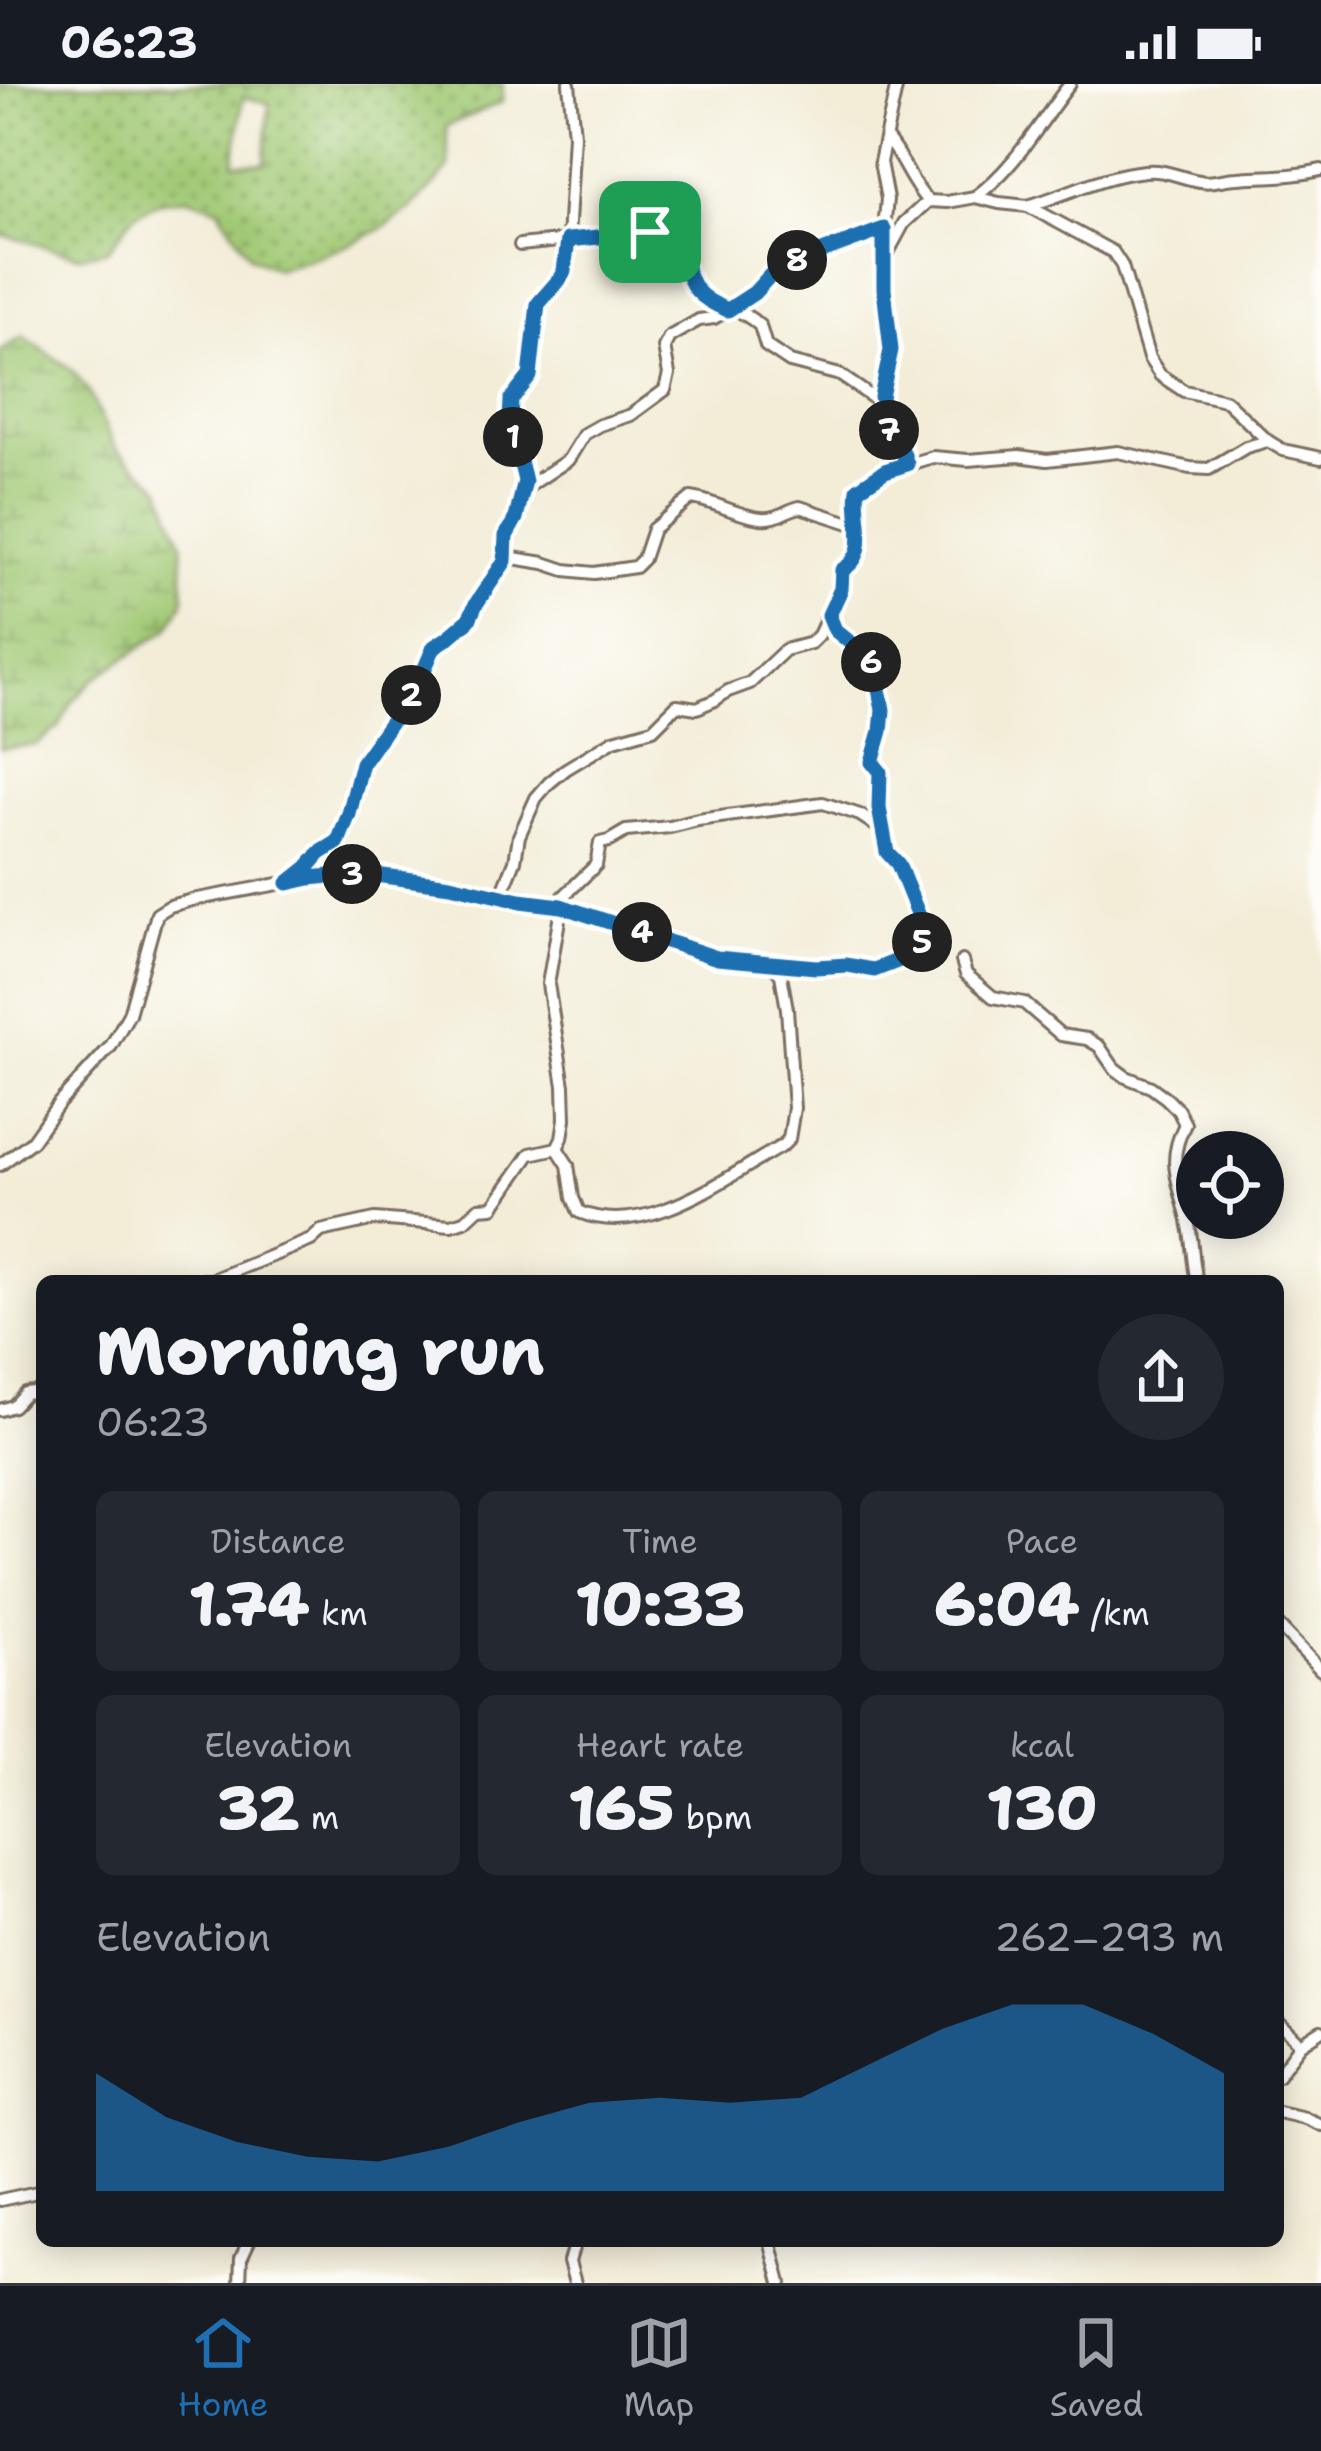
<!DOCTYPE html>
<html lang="en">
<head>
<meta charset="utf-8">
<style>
  body { margin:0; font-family:"Shantell Sans",sans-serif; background:#242831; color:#f1f3f6; height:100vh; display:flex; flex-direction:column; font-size:45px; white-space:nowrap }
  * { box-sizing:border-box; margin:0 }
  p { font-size:39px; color:#9ea1a6 }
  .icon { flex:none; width:66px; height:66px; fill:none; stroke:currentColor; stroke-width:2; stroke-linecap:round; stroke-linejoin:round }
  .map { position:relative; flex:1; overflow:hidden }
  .panel { position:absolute; left:36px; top:1191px; width:1248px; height:972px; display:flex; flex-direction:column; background:#171b24; border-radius:18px; box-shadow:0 6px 30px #0003 }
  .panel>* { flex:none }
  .tools { position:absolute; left:1176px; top:1047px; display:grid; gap:24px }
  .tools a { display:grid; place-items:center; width:108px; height:108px; border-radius:50%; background:#171b24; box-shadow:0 6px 30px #0003; font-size:60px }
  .pin { position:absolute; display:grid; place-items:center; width:102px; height:102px; color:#fff; margin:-51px; border-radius:24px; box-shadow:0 6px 18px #0006 }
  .km { position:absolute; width:60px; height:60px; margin:-30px; border-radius:50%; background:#222; color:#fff; font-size:33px; line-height:60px; text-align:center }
  .round { display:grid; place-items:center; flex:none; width:126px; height:126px; border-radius:63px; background:#242831 }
  .summary { display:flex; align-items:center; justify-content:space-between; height:204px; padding:0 60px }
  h1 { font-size:66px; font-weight:800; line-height:90px }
  .figures { display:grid; grid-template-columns:repeat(3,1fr); gap:18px; height:204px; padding:12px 60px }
  .figures div { display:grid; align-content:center; border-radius:18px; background:#242831; text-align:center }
  .figures b { font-size:60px; font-weight:800 }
  .figures small { font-size:33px; font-weight:400 }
  .figures p { font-size:33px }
  .chart { height:336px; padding:24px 60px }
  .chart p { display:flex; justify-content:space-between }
  .chart svg { width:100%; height:216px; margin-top:12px; fill:#1f6fb2; opacity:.7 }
  .status { display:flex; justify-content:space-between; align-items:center; height:84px; padding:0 60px; background:#171b24; direction:ltr }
  .status svg { height:33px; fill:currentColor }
  .tabs { display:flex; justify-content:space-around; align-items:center; height:168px; border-top:3px solid #363941; background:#171b24; font-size:33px; color:#9ea1a6 }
  .tabs a { display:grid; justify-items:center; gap:6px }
  .tabs .selected { color:#1f6fb2 }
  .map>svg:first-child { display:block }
  .grass { fill:url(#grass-dots); stroke:#6e7a49; stroke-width:3; fill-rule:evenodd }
  .wetland { fill:url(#wetland-marsh); stroke:#6e7a49; stroke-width:3 }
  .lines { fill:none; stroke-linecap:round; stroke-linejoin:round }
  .street-casing { stroke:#7b6e5f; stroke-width:16 }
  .street { stroke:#fff; stroke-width:10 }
  .route-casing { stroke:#fff; stroke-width:24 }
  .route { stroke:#1f6fb2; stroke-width:15 }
</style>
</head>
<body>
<div class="status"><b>06:23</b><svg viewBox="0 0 49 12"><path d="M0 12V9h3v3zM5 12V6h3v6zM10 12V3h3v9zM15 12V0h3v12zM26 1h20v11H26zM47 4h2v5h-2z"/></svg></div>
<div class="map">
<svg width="1321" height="2199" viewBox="0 0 1321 2199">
  <defs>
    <pattern id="grass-dots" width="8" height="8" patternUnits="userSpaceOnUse" patternTransform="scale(3)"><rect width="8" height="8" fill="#a0c974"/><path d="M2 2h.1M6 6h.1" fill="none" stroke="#84a35f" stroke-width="1.8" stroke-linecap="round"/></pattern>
    <pattern id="wetland-marsh" width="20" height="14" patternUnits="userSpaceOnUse" patternTransform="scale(3)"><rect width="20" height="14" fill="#a0c974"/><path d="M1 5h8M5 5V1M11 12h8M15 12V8" fill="none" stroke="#84a35f"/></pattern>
  </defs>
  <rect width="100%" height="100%" fill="#fdfcf7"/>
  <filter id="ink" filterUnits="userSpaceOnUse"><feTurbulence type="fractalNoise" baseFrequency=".00833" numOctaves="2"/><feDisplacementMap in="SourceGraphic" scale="24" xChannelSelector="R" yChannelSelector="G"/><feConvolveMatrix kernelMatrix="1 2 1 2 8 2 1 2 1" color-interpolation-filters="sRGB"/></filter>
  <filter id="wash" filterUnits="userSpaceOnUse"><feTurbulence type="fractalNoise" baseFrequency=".004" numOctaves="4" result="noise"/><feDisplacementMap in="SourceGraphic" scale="48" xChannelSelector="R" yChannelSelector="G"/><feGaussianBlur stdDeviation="2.7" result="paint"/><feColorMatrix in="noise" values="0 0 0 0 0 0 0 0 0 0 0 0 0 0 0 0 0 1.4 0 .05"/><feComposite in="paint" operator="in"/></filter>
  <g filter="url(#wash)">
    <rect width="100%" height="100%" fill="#f3edd8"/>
    <!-- grass -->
    <path class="grass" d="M0,0H503L502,18L446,42L449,83C400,147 352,162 277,185L250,172L218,124L189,114L160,117L134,131L108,166L79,172L0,150ZM243,13L269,19L265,79H234Z"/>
    <!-- wetland -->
    <polygon class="wetland" points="23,252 71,285 90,310 115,364 161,403 182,459 184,517 168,545 94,595 72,618 59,643 35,661 0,664 0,267"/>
  </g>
  <g filter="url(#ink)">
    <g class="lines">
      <!-- street casing -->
      <g class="street-casing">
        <g id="street">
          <path d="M569,0L574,51L568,156L650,148L672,151C695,189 679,207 728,226"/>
          <polyline points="897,0 880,78 887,115 884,145 884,205 891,250 891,266 881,313 887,343 900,360 907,380"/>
          <path d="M887,55C903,74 911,100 928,117"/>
          <path d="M975,113C1016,83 1039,39 1070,0"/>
          <path d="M1028,122C1068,110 1103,91 1145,87C1165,85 1181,94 1200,97C1213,100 1224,94 1237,94C1266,92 1292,93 1321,86"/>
          <polyline points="884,176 904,139 928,117 947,118 975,113 999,119 1028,122 1113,168 1122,182 1149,274 1160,291 1184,307 1225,316 1268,357 1283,366 1321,374"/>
          <polyline points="733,223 753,236 760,242 766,262 790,278 840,291 882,320"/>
          <polyline points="523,406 568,376 584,350 600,341 631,331 665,306 669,290 664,263 669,253 699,236 714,234 728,226 754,209 776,185 884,145"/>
          <polyline points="505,477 505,452 516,434 525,397 510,337 511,317 529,292 538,220 559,197 564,187 568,156 520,161"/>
          <path d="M290,797L308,783L320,769L337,758L349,730L362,679L419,599L434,563L469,536L476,520L504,478L513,474L544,479L565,486L594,489L635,483L643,475L653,445L691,414C715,417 737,432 761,434C776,436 786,426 800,423L859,442"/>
          <path d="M501,812L515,777L519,752L536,714L549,699L566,685L614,656L653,645L677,621L697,624L715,616L728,607L750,599L785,566L811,559L819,551L841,504L842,486C873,469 853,433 858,405L885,387L933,373L968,376L1019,372L1047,376L1118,368L1190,384L1209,385L1246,363L1268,357"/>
          <path d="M962,877L966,890L993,913L1024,919L1061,951L1087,955L1099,962L1114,984L1126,993L1151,1003L1166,1014L1178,1026L1185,1040C1165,1080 1180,1098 1188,1137C1193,1157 1192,1177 1197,1197"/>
          <path d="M557,1064L568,1081L573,1114L579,1128C648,1156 725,1093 782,1062L789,1055L794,1024L787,925L781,891L771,879"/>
          <path d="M0,1081L32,1057L59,1019L111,962L129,930L157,830L170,822L192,816L311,794L361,789L450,801L520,817L561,822L717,874L816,883L847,881L875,886L918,869C928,841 915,822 903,797C901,791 901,785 898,779C889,764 892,780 886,764C878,741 877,712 880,688L872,678L881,647L883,626L878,600L871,576L835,546L829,531"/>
          <polyline points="189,1197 212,1196 311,1156 321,1147 375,1135 451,1141 465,1137 479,1124 493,1123 530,1070 557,1064 562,1054 565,1035 564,1002 548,900 563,813 596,781 600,759 609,757 626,747 670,743 698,736 823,719 860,731 883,746"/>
          <polyline points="0,1326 13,1322 25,1309 42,1307"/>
          <polyline points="1278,1541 1321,1586"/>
          <polyline points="1278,1938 1301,1960"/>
          <polyline points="1278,1991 1301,1960 1321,1947"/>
          <polyline points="1278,2028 1305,2034 1321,2041"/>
          <polyline points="0,2116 42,2107"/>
          <polyline points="770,2157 781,2199"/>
          <polyline points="240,2199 241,2174 249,2157"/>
          <polyline points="575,2199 569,2178 575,2157"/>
        </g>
      </g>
      <!-- street -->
      <use href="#street" class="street"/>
    </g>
  </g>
  <g class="lines" filter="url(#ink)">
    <!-- route casing -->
    <g class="route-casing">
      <path id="route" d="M884,145V205L891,266L881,313L887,343L900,360L907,380L885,387L858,405C853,433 873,469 842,486L841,505L829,531L835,546L871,576L878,600L883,626L881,647L872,678L880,688L879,724L887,768L898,780L921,837L923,854L918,869L874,886L847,881L816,883L717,874L561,822L520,817L450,801L361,789L310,794L288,799L308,783L320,769L338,758L349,730L362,679L419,598L434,563L448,554L469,536L476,520L505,477L506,452L516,434L525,397L510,337L511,316L530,292L538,220L559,196L564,187L568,156L650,148L673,151C694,190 680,207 728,226L754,209L776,185Z"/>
    </g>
    <!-- route -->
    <use href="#route" class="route"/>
  </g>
</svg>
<div class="tools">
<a><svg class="icon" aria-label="locate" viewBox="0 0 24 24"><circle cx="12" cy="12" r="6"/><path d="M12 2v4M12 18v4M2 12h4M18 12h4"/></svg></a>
</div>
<div class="pin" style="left:650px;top:148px;background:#1e9e55"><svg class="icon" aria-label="arrive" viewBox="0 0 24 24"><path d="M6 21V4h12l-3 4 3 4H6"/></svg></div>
<b class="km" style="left:513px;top:353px">1</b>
<b class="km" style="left:411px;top:611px">2</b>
<b class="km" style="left:352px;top:790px">3</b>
<b class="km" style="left:642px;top:848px">4</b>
<b class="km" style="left:922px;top:858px">5</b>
<b class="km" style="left:871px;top:578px">6</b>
<b class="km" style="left:889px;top:346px">7</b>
<b class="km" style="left:797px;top:176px">8</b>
<section class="panel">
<div class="summary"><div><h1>Morning run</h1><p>06:23</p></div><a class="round"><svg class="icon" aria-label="share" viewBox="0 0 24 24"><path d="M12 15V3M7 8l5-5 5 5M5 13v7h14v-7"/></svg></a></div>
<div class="figures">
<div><p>Distance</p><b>1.74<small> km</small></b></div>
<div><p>Time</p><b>10:33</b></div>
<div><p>Pace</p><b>6:04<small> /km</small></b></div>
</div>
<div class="figures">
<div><p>Elevation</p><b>32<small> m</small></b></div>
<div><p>Heart rate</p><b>165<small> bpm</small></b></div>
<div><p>kcal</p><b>130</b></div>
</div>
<div class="chart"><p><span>Elevation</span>262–293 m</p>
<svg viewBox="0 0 160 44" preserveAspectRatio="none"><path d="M0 44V20L10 29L20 34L30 37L40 38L50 35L60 30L70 26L80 25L90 26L100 25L110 18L120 11L130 6L140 6L150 12L160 20V44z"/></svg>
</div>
</section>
</div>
<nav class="tabs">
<a class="selected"><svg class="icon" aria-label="home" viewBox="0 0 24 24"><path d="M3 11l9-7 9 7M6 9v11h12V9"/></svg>Home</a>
<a><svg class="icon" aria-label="map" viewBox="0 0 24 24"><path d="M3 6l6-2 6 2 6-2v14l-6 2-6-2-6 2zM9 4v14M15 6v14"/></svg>Map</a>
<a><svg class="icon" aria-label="saved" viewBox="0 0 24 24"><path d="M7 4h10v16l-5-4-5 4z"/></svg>Saved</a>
</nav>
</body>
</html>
